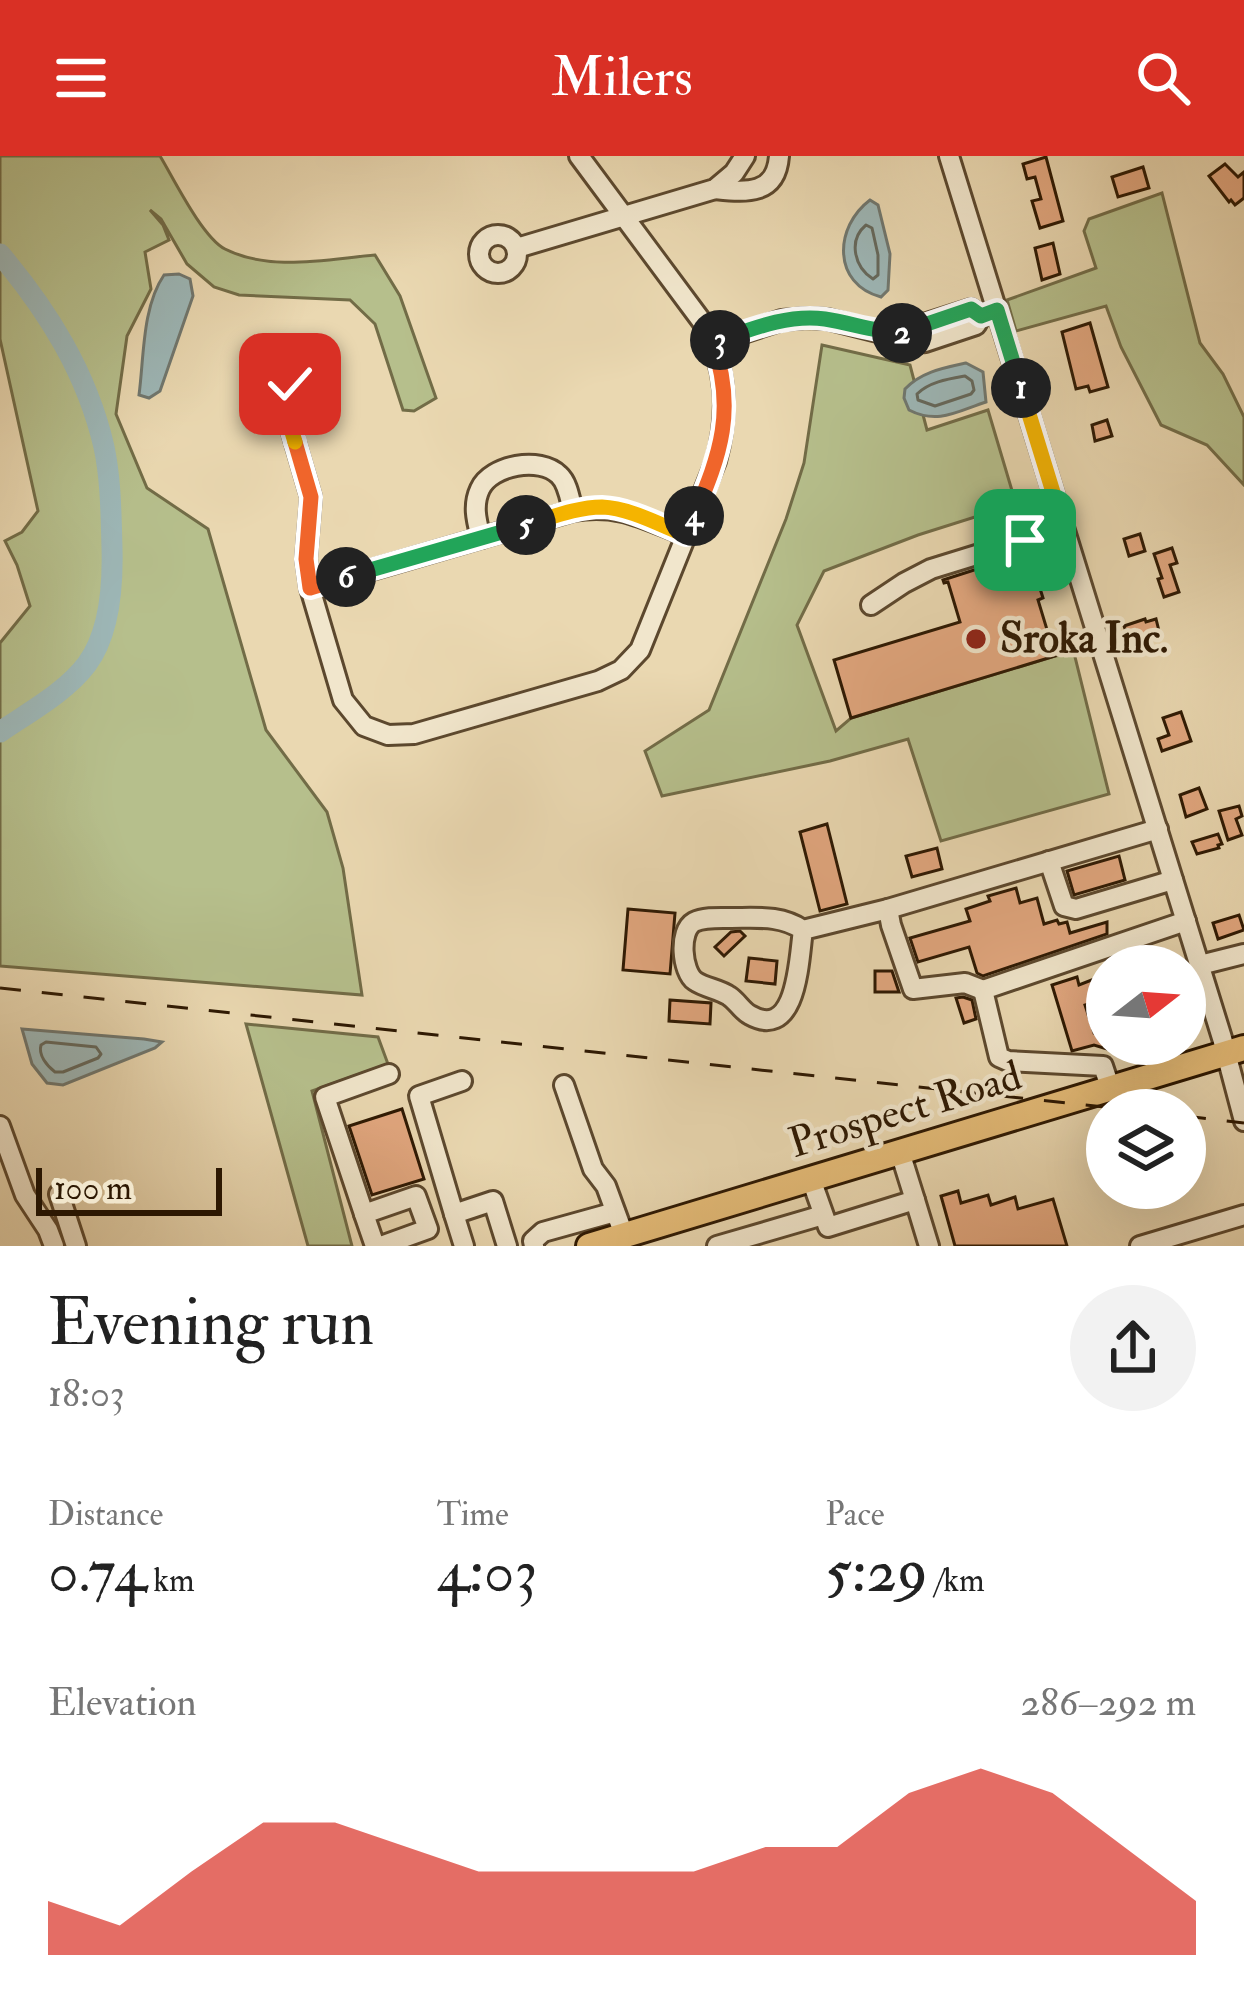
<!DOCTYPE html>
<html lang="en">
<head>
<meta charset="utf-8">
<style>
  body { margin:0; font-family:"IM FELL Double Pica",serif; background:#f2f2f2; color:#222; height:100vh; display:flex; flex-direction:column; font-size:45px; white-space:nowrap }
  * { box-sizing:border-box; margin:0 }
  p { font-size:39px; color:#767676 }
  .icon { flex:none; width:66px; height:66px; fill:none; stroke:currentColor; stroke-width:2; stroke-linecap:round; stroke-linejoin:round }
  .map { position:relative; height:1090px; overflow:hidden }
  .details { display:flex; flex-direction:column; background:#fff; flex:1 }
  .details>* { flex:none }
  .needle { width:78px; rotate:73deg }
  .tools { position:absolute; left:1086px; top:789px; display:grid; gap:24px }
  .tools a { display:grid; place-items:center; width:120px; height:120px; border-radius:50%; background:#fff; box-shadow:0 12px 48px #0002; font-size:60px }
  .scale { position:absolute; left:36px; bottom:30px; width:186px; box-sizing:border-box; padding-left:12px; border:6px solid #2d1802; border-top:0; font-size:33px; line-height:42px; white-space:nowrap; color:#2d1802; -webkit-text-stroke:9px #f1e6cc; paint-order:stroke }
  .pin { position:absolute; display:grid; place-items:center; width:102px; height:102px; color:#fff; margin:-51px; border-radius:24px; box-shadow:0 6px 18px #0006 }
  .km { position:absolute; width:60px; height:60px; margin:-30px; border-radius:50%; background:#222; color:#fff; font-size:33px; line-height:60px; text-align:center }
  .round { display:grid; place-items:center; flex:none; width:126px; height:126px; border-radius:63px; background:#f2f2f2 }
  .head { display:flex; align-items:center; justify-content:space-between; height:204px; padding:0 48px }
  h1 { font-size:66px; font-weight:600; line-height:90px }
  .metrics { display:grid; grid-template-columns:repeat(3,1fr); gap:18px; height:204px; padding:12px 48px }
  .metrics div { display:grid; align-content:center }
  .metrics b { font-size:60px; font-weight:600 }
  .metrics small { font-size:33px; font-weight:400 }
  .metrics p { font-size:33px }
  .chart { height:336px; padding:24px 48px }
  .chart p { display:flex; justify-content:space-between }
  .chart svg { width:100%; height:216px; margin-top:12px; fill:#d93025; opacity:.7 }
  header { display:flex; justify-content:space-between; align-items:center; height:156px; padding:0 48px; background:#d93025; color:#fff; font-size:54px; font-weight:600 }
  .map>svg:first-child { display:block }
  .green { fill:#b6bf8c; stroke:#726c47; stroke-width:3 }
  .water { fill:#9db7b7; stroke:#70776f; stroke-width:3 }
  .lines { fill:none; stroke-linecap:round; stroke-linejoin:round }
  .shore { stroke:#65685c; stroke-width:3 }
  .river { stroke:#9db7b7; stroke-width:21 }
  .building { fill:#e2a77f; stroke:#2d1802; stroke-width:3 }
  .minor-casing { stroke:#5c482e; stroke-width:24 }
  .major-casing { stroke:#2d1802; stroke-width:30 }
  .minor { stroke:#f1e6cc; stroke-width:18 }
  .major { stroke:#e5bc78; stroke-width:24 }
  .rail { stroke:#2d1802; stroke-width:3; stroke-dasharray:21 21; stroke-linecap:butt }
  .split-1-casing { stroke:#fff; stroke-width:24 }
  .split-2-casing { stroke:#fff; stroke-width:24 }
  .split-3-casing { stroke:#fff; stroke-width:24 }
  .split-4-casing { stroke:#fff; stroke-width:24 }
  .split-5-casing { stroke:#fff; stroke-width:24 }
  .split-6-casing { stroke:#fff; stroke-width:24 }
  .split-7-casing { stroke:#fff; stroke-width:24 }
  .split-8-casing { stroke:#fff; stroke-width:24 }
  .split-1 { stroke:#f5b400; stroke-width:15 }
  .split-2 { stroke:#22a559; stroke-width:15 }
  .split-3 { stroke:#22a559; stroke-width:15 }
  .split-4 { stroke:#f0652b; stroke-width:15 }
  .split-5 { stroke:#f5b400; stroke-width:15 }
  .split-6 { stroke:#22a559; stroke-width:15 }
  .split-7 { stroke:#f0652b; stroke-width:15 }
  .split-8 { stroke:#f5b400; stroke-width:15 }
  .poi-dot { fill:#8f2418; stroke:#f1e6cc; stroke-width:4.5 }
  .labels { text-anchor:middle; dominant-baseline:central; stroke-width:9; stroke-linejoin:round; paint-order:stroke }
  .poi-label { font-size:42px; font-weight:bold; fill:#2d1802; stroke:#f1e6cc; text-anchor:start }
  .street-label { font-size:42px; fill:#2d1802; stroke:#f1e6cc }
</style>
</head>
<body>
<header><svg class="icon" aria-label="menu" viewBox="0 0 24 24"><path d="M4 6h16M4 12h16M4 18h16"/></svg>Milers<svg class="icon" aria-label="search" viewBox="0 0 24 24"><circle cx="10" cy="10" r="6"/><path d="M15 15l6 6"/></svg></header>
<div class="map">
<svg width="1244" height="1090" viewBox="0 0 1244 1090">
  <rect width="100%" height="100%" fill="#ead8b1"/>
  <filter id="stains"><feTurbulence type="fractalNoise" baseFrequency=".00167" numOctaves="4"/><feColorMatrix values="0 0 0 0 .2 0 0 0 0 .09 0 0 0 0 .02 0 0 0 .5 -.17"/></filter>
  <radialGradient id="worn" r=".72"><stop offset=".6" stop-color="#630" stop-opacity="0"/><stop offset="1" stop-color="#630" stop-opacity=".3"/></radialGradient>
  <!-- green -->
  <g class="green">
    <path d="M0,0H160C174,23 202,81 225,93C270,116 327,103 375,99L400,140L436,242L414,255L403,254L375,168L350,144L239,139L214,131L187,108L161,63L150,54L163,69L169,84L145,96L151,133L127,180L116,258L147,332L208,373L266,574L327,656L343,712L362,839L0,810V487L30,450L17,409L5,385L22,376L38,355L0,183Z"/>
    <polygon points="1162,37 1200,187 1223,218 1244,261 1244,329 1207,289 1161,269 1121,191 1106,150 1016,175 1007,144 1096,112 1084,75 1089,63"/>
    <polygon points="822,189 910,209 927,274 988,254 1016,348 918,379 824,415 797,469 836,575 851,562 1055,500 1074,497 1109,638 941,685 908,583 830,605 662,640 645,595 709,554 786,363 804,307"/>
    <polygon points="246,868 378,881 388,908 312,935 352,1090 308,1090"/>
  </g>
  <!-- water -->
  <g class="water">
    <path d="M870,44L878,49L890,98L888,134L881,141C832,128 834,71 870,44Z"/>
    <path d="M179,118L190,123L193,140L160,235L149,242L139,239C144,202 142,151 164,119Z"/>
    <path d="M966,207L983,216L986,246C958,255 938,269 909,254L904,242L905,233C921,216 943,212 966,207Z"/>
    <polygon points="22,873 144,883 162,886 155,892 63,929 47,927 32,908"/>
  </g>
  <g class="lines">
    <!-- shore -->
    <g class="shore">
      <path d="M866,69L872,72L878,99V119L873,123C854,111 848,84 866,69Z"/>
      <path d="M965,220L972,225L974,234L971,238L935,250L918,244L917,238C929,226 948,223 965,220Z"/>
      <path d="M46,886L96,891L101,898L98,902L63,916H55C47,910 38,899 41,889Z"/>
    </g>
    <!-- river -->
    <path class="river" d="M0,98C48,155 87,217 104,291C111,324 111,359 112,392C113,429 110,477 87,508C66,536 29,556 0,576"/>
  </g>
  <!-- building -->
  <g class="building">
    <polygon points="1046,1 1063,65 1040,72 1032,45 1041,43 1035,21 1027,23 1023,8"/>
    <polygon points="1225,8 1238,21 1244,16 1244,42 1235,49 1231,44 1229,46 1209,20"/>
    <polygon points="1143,11 1149,32 1118,41 1112,21"/>
    <polygon points="1053,87 1060,118 1042,124 1035,92"/>
    <polygon points="1090,167 1108,231 1090,236 1088,230 1076,233 1062,176"/>
    <polygon points="1107,264 1112,280 1095,285 1092,269"/>
    <polygon points="1140,378 1145,395 1129,400 1124,383"/>
    <polygon points="1172,392 1177,407 1170,409 1179,436 1164,441 1158,423 1162,422 1154,398"/>
    <polygon points="1024,398 1031,421 1036,420 1043,442 1038,444 1055,500 851,562 834,504 960,466 948,426 944,427 943,424"/>
    <polygon points="1145,463 1146,466 1156,463 1159,475 1129,484 1124,470"/>
    <polygon points="1181,556 1191,585 1162,595 1158,583 1169,579 1163,562"/>
    <polygon points="1199,632 1207,653 1186,661 1180,639"/>
    <polygon points="1239,650 1242,660 1236,663 1242,679 1228,684 1219,655"/>
    <polygon points="827,668 847,748 820,755 800,676"/>
    <polygon points="1218,678 1222,688 1218,689 1219,692 1197,698 1192,686"/>
    <polygon points="937,692 942,713 912,721 906,700"/>
    <polygon points="1119,700 1125,724 1074,739 1067,715"/>
    <polygon points="1016,732 1020,747 1037,742 1044,768 1057,764 1059,768 1067,766 1070,777 1107,766 1107,778 983,820 977,817 969,791 918,806 910,782 970,765 966,753 990,745 988,740"/>
    <polygon points="628,753 675,757 670,818 623,814"/>
    <polygon points="1239,759 1244,774 1218,783 1213,767"/>
    <polygon points="740,775 745,780 724,800 715,791 731,776"/>
    <polygon points="1145,793 1149,807 1127,810 1124,801"/>
    <polygon points="749,802 777,805 775,828 746,825"/>
    <polygon points="875,815 892,815 899,836 875,836"/>
    <polygon points="1107,818 1107,843 1085,849 1094,877 1107,873 1107,893 1094,889 1072,895 1052,829 1077,821 1079,829"/>
    <polygon points="963,841 972,844 976,863 964,867 956,842"/>
    <polygon points="670,844 711,847 710,868 669,865"/>
    <polygon points="402,953 424,1023 372,1039 349,970"/>
    <polygon points="958,1035 961,1047 988,1039 991,1049 1015,1041 1018,1053 1053,1043 1067,1090 955,1090 941,1040"/>
  </g>
  <g class="lines">
    <!-- minor casing -->
    <g class="minor-casing">
      <g id="minor">
        <polyline points="949,0 1222,882 1244,965"/>
        <path d="M715,33C745,36 776,40 779,0"/>
        <circle cx="498" cy="98" r="19"/>
        <polyline points="517,92 715,33 734,17 745,0"/>
        <polyline points="713,187 782,164 807,162 827,163 882,177 918,178 925,186 976,169 981,160 971,153 921,169 918,178"/>
        <circle cx="285" cy="247" r="19"/>
        <path d="M289,266L311,341L306,403L310,432L343,544L364,570L388,579L414,578L598,525L621,514L640,494L716,305C729,256 727,213 703,167L579,0"/>
        <path d="M481,382C477,366 472,350 480,333C491,309 540,300 559,319C568,327 570,344 573,355"/>
        <path d="M310,432L573,355C619,347 644,363 686,379"/>
        <polyline points="871,449 904,427 931,413 1064,372"/>
        <polyline points="1049,705 1064,750 1076,753 1173,724"/>
        <path d="M803,774C799,800 798,886 750,859C742,855 737,845 729,840C719,833 705,832 695,825C682,816 678,775 694,766C704,761 720,762 731,762C757,762 781,759 803,774L888,753"/>
        <polyline points="1200,809 1244,798"/>
        <polyline points="983,834 965,827 913,833 891,769 888,753 1158,673"/>
        <polyline points="564,929 593,1013 606,1030 624,1079"/>
        <polyline points="1110,931 1103,910 1008,905 999,901 983,834 1186,765"/>
        <polyline points="0,970 25,1039 48,1074 54,1090"/>
        <polyline points="811,1023 828,1071 915,1044 900,996"/>
        <polyline points="59,1038 76,1090"/>
        <polyline points="915,1044 929,1090"/>
        <polyline points="364,1058 325,941 389,918"/>
        <polyline points="454,1058 419,940 462,925"/>
        <polyline points="375,1090 364,1058 416,1040 428,1073 381,1090"/>
        <polyline points="464,1090 454,1058 493,1045 507,1090"/>
        <polyline points="534,1090 533,1085 543,1076 615,1056"/>
        <polyline points="717,1090 823,1059"/>
        <polyline points="1140,1090 1244,1059"/>
      </g>
    </g>
    <!-- major casing -->
    <g class="major-casing">
      <polyline id="major" points="589,1090 1244,892"/>
    </g>
    <!-- minor -->
    <use href="#minor" class="minor"/>
    <!-- major -->
    <use href="#major" class="major"/>
    <!-- rail -->
    <g class="rail">
      <polyline points="0,832 1131,954"/>
      <polyline points="1185,960 1244,967"/>
    </g>
  </g>
  <g class="lines">
    <!-- split-1 casing -->
    <g class="split-1-casing">
      <polyline id="split-1" points="1021,232 1064,372 1025,384"/>
    </g>
    <!-- split-2 casing -->
    <g class="split-2-casing">
      <polyline id="split-2" points="902,177 918,178 921,170 971,153 981,160 997,154 1021,232"/>
    </g>
    <!-- split-3 casing -->
    <g class="split-3-casing">
      <path id="split-3" d="M720,184C754,172 789,158 825,163C851,167 875,176 902,177"/>
    </g>
    <!-- split-4 casing -->
    <g class="split-4-casing">
      <path id="split-4" d="M694,360C721,298 736,253 713,187L720,184"/>
    </g>
    <!-- split-5 casing -->
    <g class="split-5-casing">
      <path id="split-5" d="M526,369C550,362 577,351 602,351C630,352 660,369 686,379L694,360"/>
    </g>
    <!-- split-6 casing -->
    <g class="split-6-casing">
      <polyline id="split-6" points="346,421 526,369"/>
    </g>
    <!-- split-7 casing -->
    <g class="split-7-casing">
      <polyline id="split-7" points="295,286 311,341 306,403 310,432 346,421"/>
    </g>
    <!-- split-8 casing -->
    <g class="split-8-casing">
      <polyline id="split-8" points="290,228 300,234 304,244 299,260 289,266 295,286"/>
    </g>
    <!-- split-1 -->
    <use href="#split-1" class="split-1"/>
    <!-- split-2 -->
    <use href="#split-2" class="split-2"/>
    <!-- split-3 -->
    <use href="#split-3" class="split-3"/>
    <!-- split-4 -->
    <use href="#split-4" class="split-4"/>
    <!-- split-5 -->
    <use href="#split-5" class="split-5"/>
    <!-- split-6 -->
    <use href="#split-6" class="split-6"/>
    <!-- split-7 -->
    <use href="#split-7" class="split-7"/>
    <!-- split-8 -->
    <use href="#split-8" class="split-8"/>
  </g>
  <!-- markers -->
  <circle class="poi-dot" cx="976" cy="483" r="12"/>
  <g class="labels">
    <!-- poi labels -->
    <g class="poi-label">
      <text x="1000" y="483">Sroka Inc.</text>
    </g>
    <!-- street labels -->
    <g class="street-label">
      <text transform="translate(905 954) rotate(-17)">Prospect Road</text>
    </g>
  </g>
  <rect width="100%" height="100%" filter="url(#stains)"/>
  <rect width="100%" height="100%" fill="url(#worn)"/>
</svg>
<div class="tools">
<a><svg class="needle" viewBox="-14 -14 28 28"><path d="M0-13l5 13h-10z" fill="#e53935"/><path d="M0 13l5-13h-10z" fill="#767676"/></svg></a>
<a><svg class="icon" aria-label="layers" viewBox="0 0 24 24"><path d="M12 4l9 5-9 5-9-5zM3 14l9 5 9-5"/></svg></a>
</div>
<div class="scale">100 m</div>
<div class="pin" style="left:1025px;top:384px;background:#1e9e55"><svg class="icon" aria-label="arrive" viewBox="0 0 24 24"><path d="M6 21V4h12l-3 4 3 4H6"/></svg></div>
<div class="pin" style="left:290px;top:228px;background:#d93025"><svg class="icon" aria-label="check" viewBox="0 0 24 24"><path d="M5 12l5 5 9-10"/></svg></div>
<b class="km" style="left:1021px;top:232px">1</b>
<b class="km" style="left:902px;top:177px">2</b>
<b class="km" style="left:720px;top:184px">3</b>
<b class="km" style="left:694px;top:360px">4</b>
<b class="km" style="left:526px;top:369px">5</b>
<b class="km" style="left:346px;top:421px">6</b>
</div>
<section class="details">
<div class="head"><div><h1>Evening run</h1><p>18:03</p></div><a class="round"><svg class="icon" aria-label="share" viewBox="0 0 24 24"><path d="M12 15V3M7 8l5-5 5 5M5 13v7h14v-7"/></svg></a></div>
<div class="metrics">
<div><p>Distance</p><b>0.74<small> km</small></b></div>
<div><p>Time</p><b>4:03</b></div>
<div><p>Pace</p><b>5:29<small> /km</small></b></div>
</div>
<div class="chart"><p><span>Elevation</span>286–292 m</p>
<svg viewBox="0 0 160 44" preserveAspectRatio="none"><path d="M0 44V33L10 38L20 27L30 17L40 17L50 22L60 27L70 27L80 27L90 27L100 22L110 22L120 11L130 6L140 11L150 22L160 33V44z"/></svg>
</div>
</section>
</body>
</html>
